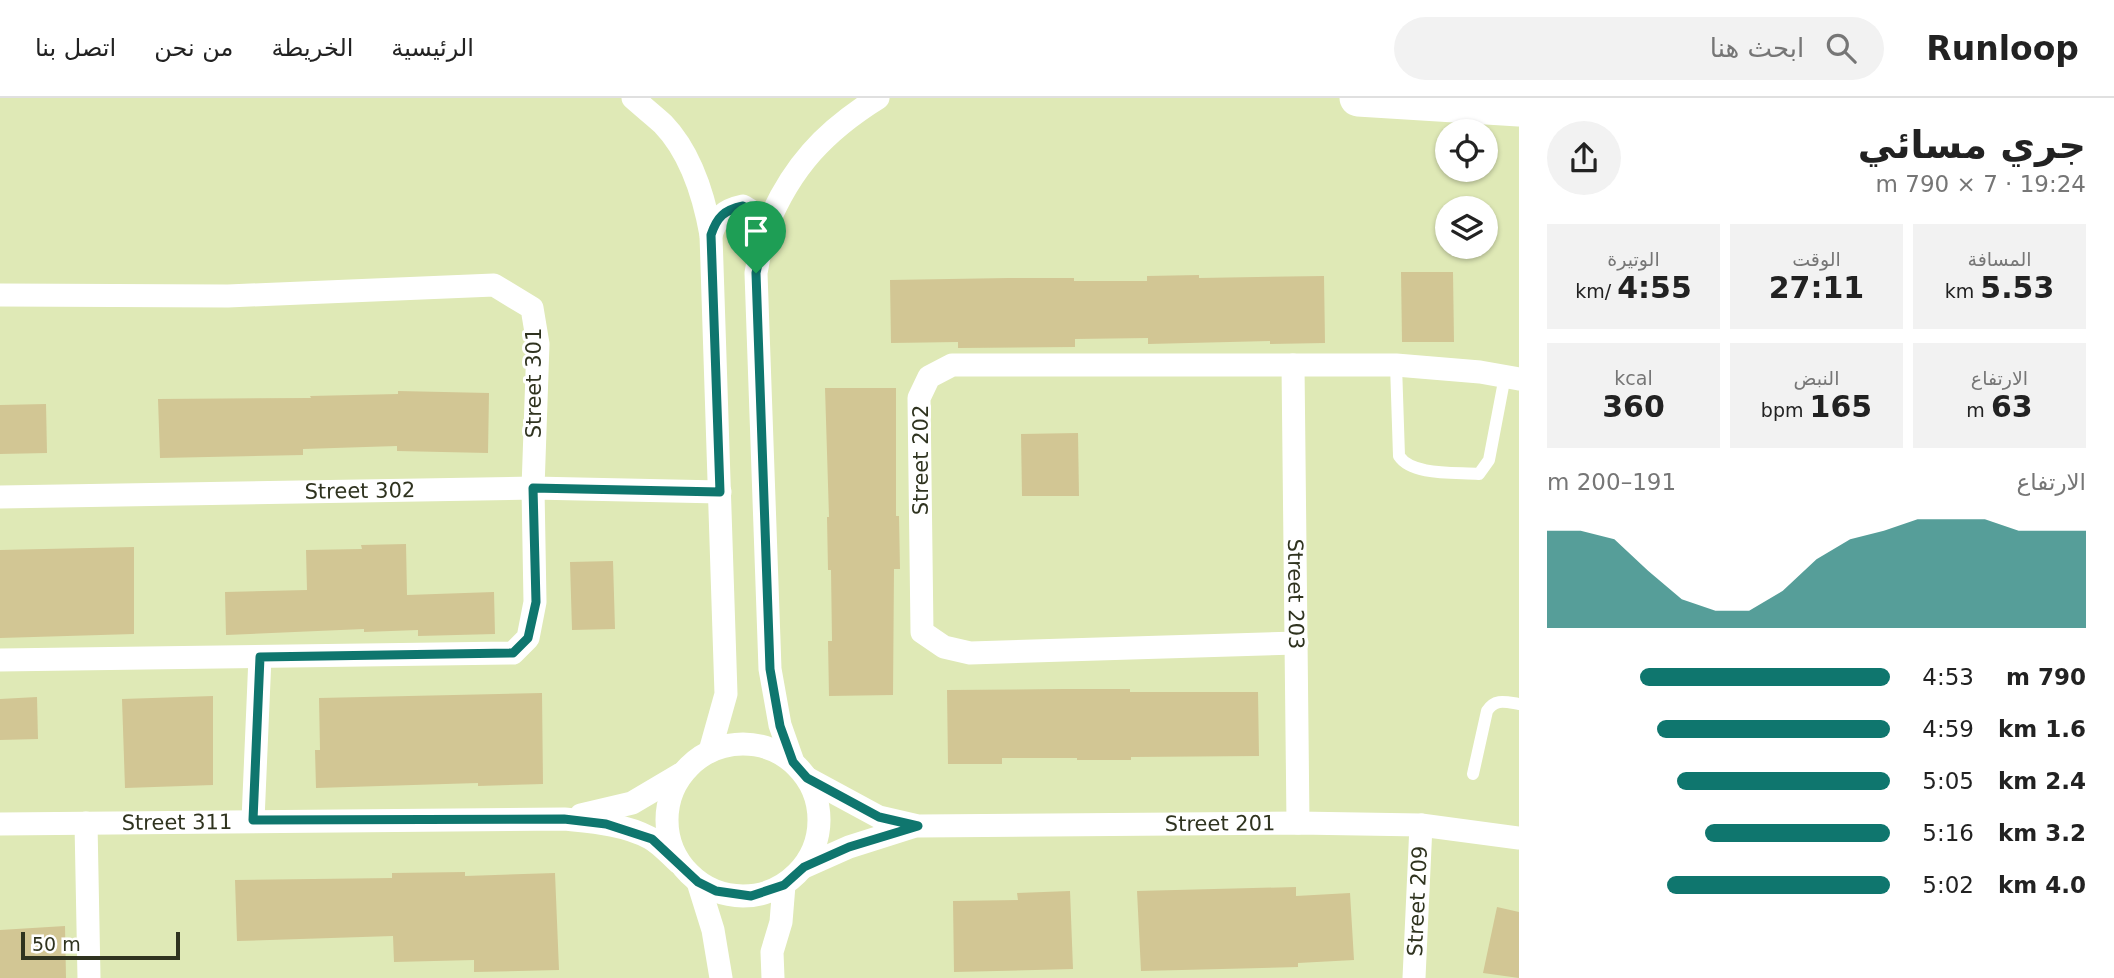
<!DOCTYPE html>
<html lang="ar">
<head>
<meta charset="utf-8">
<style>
  body { margin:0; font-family:"DejaVu Sans",Vazirmatn,sans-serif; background:#f2f2f2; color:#222; direction:rtl; height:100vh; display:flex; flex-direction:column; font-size:26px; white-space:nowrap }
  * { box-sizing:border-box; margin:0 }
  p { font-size:23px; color:#767676 }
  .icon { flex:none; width:38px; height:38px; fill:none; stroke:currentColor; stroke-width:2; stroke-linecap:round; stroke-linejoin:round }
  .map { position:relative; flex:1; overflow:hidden; direction:ltr }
  .details { display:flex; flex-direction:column; background:#fff; width:595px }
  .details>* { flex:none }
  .buttons { position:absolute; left:1435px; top:21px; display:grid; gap:14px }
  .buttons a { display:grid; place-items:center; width:63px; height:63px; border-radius:50%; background:#fff; box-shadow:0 2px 5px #0004; font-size:35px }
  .scale { position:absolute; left:21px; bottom:18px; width:159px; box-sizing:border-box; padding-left:7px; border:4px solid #2f331f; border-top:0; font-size:19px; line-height:24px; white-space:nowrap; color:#2f331f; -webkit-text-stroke:5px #fff; paint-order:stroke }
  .pin { position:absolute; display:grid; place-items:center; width:60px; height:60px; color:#fff; margin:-72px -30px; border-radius:50% 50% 50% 0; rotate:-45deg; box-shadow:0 0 7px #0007 }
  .pin .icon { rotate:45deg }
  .round { display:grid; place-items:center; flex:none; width:74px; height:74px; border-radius:37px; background:#f2f2f2 }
  .overview { display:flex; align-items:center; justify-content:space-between; height:119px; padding:0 28px }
  h1 { font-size:38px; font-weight:800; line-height:52px }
  .figures { display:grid; grid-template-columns:repeat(3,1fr); gap:10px; height:119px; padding:7px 28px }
  .figures div { display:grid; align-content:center; border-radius:0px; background:#f2f2f2; text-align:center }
  .figures b { font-size:30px; font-weight:800 }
  .figures small { font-size:19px; font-weight:400 }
  .figures p { font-size:19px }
  .chart { height:196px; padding:14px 28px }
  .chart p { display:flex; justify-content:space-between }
  .chart svg { width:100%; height:126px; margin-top:7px; fill:#0f766e; opacity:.7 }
  ul { padding:0 28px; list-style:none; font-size:23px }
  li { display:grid; grid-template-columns:112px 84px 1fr; align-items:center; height:52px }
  li i { height:18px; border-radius:9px; background:#0f766e }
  header { display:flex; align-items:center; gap:42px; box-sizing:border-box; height:98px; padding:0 35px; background:#fff; border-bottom:2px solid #e0e0e0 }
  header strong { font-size:33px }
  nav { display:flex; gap:38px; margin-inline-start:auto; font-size:24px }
  .search { width:490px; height:63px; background:#f2f2f2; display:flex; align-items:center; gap:18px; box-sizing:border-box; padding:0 24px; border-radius:38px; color:#767676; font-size:26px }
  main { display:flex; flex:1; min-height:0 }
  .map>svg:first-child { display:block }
  .building { fill:#d2c694 }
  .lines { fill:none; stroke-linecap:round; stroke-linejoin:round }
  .lane { stroke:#fff; stroke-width:12 }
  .street { stroke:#fff; stroke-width:23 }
  .primary { stroke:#fff; stroke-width:37 }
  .route-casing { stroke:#fff; stroke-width:14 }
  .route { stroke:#0f766e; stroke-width:9 }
  .labels { text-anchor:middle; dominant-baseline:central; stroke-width:6; stroke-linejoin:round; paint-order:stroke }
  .street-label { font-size:21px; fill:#2f331f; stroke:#fff }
</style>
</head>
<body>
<header>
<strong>Runloop</strong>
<div class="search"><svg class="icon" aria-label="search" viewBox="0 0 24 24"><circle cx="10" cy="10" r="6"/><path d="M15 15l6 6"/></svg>ابحث هنا</div>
<nav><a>الرئيسية</a><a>الخريطة</a><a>من نحن</a><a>اتصل بنا</a></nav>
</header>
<main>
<section class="details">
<div class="overview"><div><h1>جري مسائي</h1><p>19:24 · 7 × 790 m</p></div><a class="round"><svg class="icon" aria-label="share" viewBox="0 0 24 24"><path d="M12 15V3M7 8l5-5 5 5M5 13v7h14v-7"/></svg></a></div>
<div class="figures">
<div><p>المسافة</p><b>5.53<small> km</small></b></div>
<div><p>الوقت</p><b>27:11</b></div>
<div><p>الوتيرة</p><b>4:55<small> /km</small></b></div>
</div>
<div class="figures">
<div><p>الارتفاع</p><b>63<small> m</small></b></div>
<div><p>النبض</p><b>165<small> bpm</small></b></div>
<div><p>kcal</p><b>360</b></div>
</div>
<div class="chart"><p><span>الارتفاع</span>191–200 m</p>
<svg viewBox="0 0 160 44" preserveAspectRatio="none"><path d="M0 44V10L10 10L20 13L30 24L40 34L50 38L60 38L70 31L80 20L90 13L100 10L110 6L120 6L130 6L140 10L150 10L160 10V44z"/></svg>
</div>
<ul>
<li><b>790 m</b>4:53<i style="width:73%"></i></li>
<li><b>1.6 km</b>4:59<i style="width:68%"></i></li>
<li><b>2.4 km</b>5:05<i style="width:62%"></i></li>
<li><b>3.2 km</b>5:16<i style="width:54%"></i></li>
<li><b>4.0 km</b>5:02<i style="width:65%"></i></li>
</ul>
</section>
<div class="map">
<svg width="1519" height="880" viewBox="0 0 1519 880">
  <rect width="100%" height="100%" fill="#dfe9b6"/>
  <!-- building -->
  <g class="building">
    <polygon points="1401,174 1453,174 1454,244 1402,244"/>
    <polygon points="1199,177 1199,180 1324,178 1325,245 1270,246 1270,243 1148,246 1148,240 1075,241 1075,249 958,250 958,244 891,245 890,182 1008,180 1074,180 1074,183 1147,183 1147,178"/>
    <polygon points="825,290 896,290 896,418 899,418 900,471 894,471 893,597 829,598 828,543 832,543 831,472 828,472 827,419 829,419"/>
    <polygon points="398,293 489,295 488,355 397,353 397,348 303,351 303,357 160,360 158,301 311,300 310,298 398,296"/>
    <polygon points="46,306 47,355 0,356 0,307"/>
    <polygon points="1078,335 1079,398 1022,398 1021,336"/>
    <polygon points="406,446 407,497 494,494 495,536 418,538 418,532 364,534 364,531 226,537 225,494 307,492 306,452 362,451 361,447"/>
    <polygon points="134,449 134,536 0,540 0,452"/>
    <polygon points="613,463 615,531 572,532 570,464"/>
    <polygon points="1064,591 1130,591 1130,594 1258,594 1259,658 1131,659 1131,662 1077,662 1077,660 1002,660 1002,666 948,666 947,592"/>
    <polygon points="542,595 543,686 478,688 478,685 316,690 315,652 320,652 319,600"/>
    <polygon points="213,598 213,687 125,690 122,601"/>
    <polygon points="37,599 38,641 0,642 0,601"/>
    <polygon points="465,774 465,778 555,775 559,872 474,874 474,862 394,864 393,838 237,843 235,782 392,780 392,775"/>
    <polygon points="1296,789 1296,798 1350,795 1354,862 1298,865 1298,869 1141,873 1137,793"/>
    <polygon points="1070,793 1073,871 954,874 953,803 1018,802 1017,795"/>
    <polygon points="1497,809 1519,814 1519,880 1483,875"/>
    <polygon points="65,828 66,880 0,880 0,832"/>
  </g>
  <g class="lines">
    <!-- lane -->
    <g class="lane">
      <path d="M1396,267L1399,358C1412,378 1456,374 1479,376L1489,362L1505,278"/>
      <path d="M1473,676L1487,613C1495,600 1506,604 1519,606"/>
    </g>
    <!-- street -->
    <g class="street">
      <path d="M633,0C643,9 653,17 663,26C691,55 704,98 711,137L726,596L710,653"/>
      <path d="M711,137C717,119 724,112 743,108L758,117L766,130"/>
      <polyline points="0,197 228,198 494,187 532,210 538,246 533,390 535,504 528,540 513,555 0,562"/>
      <path id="s1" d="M1293,267L1298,725"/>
      <path id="s2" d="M0,399L533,390L720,394"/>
      <polyline points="1297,545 970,555 944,549 922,534 919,300 929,279 952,267 1396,267 1480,274 1519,281"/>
      <circle cx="743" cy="722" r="76"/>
      <path d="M793,664L780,627L770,571L756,175C759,160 761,142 767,128C791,69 825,33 878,0"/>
      <path id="s3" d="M807,680L879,719L918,728L1298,725L1421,727L1519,740"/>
      <polyline points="581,717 632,705 681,676"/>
      <polyline points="253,722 260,559"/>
      <polyline points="86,725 89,880"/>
      <path id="s4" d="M0,726L564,721C593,724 624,726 650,740C661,746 670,757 679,765"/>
      <polyline points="804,769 849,749 912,729"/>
      <polyline points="698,784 713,832 721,880"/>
      <polyline points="773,880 772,854 781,824 784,787"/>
      <path id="s5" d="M1414,880L1421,727"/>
    </g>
    <!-- primary -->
    <polyline class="primary" points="1358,0 1519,10"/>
  </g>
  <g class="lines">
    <!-- route casing -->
    <g class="route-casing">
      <path id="route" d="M743,108L758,117L766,130L756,175L770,571L780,628L793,664L807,680L879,719L918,728L849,749L804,769L784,787L751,798L716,793L698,784L652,741L606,726L564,721L253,722L260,559L513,555L528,540L536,504L533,390L720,394L711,137C717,119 724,112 743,108Z"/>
    </g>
    <!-- route -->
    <use href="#route" class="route"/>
  </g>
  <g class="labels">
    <!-- street labels -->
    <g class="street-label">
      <text transform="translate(534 285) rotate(-90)">Street 301</text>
      <text transform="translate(921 362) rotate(-90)">Street 202</text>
      <text stroke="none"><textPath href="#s2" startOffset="360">Street 302</textPath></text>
      <text stroke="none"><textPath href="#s1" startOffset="229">Street 203</textPath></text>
      <text stroke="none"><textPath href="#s4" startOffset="177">Street 311</textPath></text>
      <text stroke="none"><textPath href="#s3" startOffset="424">Street 201</textPath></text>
      <text stroke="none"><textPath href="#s5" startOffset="77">Street 209</textPath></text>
    </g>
  </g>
</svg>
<div class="buttons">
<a><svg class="icon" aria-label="locate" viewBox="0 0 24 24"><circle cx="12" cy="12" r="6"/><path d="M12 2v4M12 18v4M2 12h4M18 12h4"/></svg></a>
<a><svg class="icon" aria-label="layers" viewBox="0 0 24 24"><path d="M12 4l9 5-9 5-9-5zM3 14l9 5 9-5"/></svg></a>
</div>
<div class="scale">50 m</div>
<div class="pin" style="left:756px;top:175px;background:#1e9e55"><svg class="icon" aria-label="arrive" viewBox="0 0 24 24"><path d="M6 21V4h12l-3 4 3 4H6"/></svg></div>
</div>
</main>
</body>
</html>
